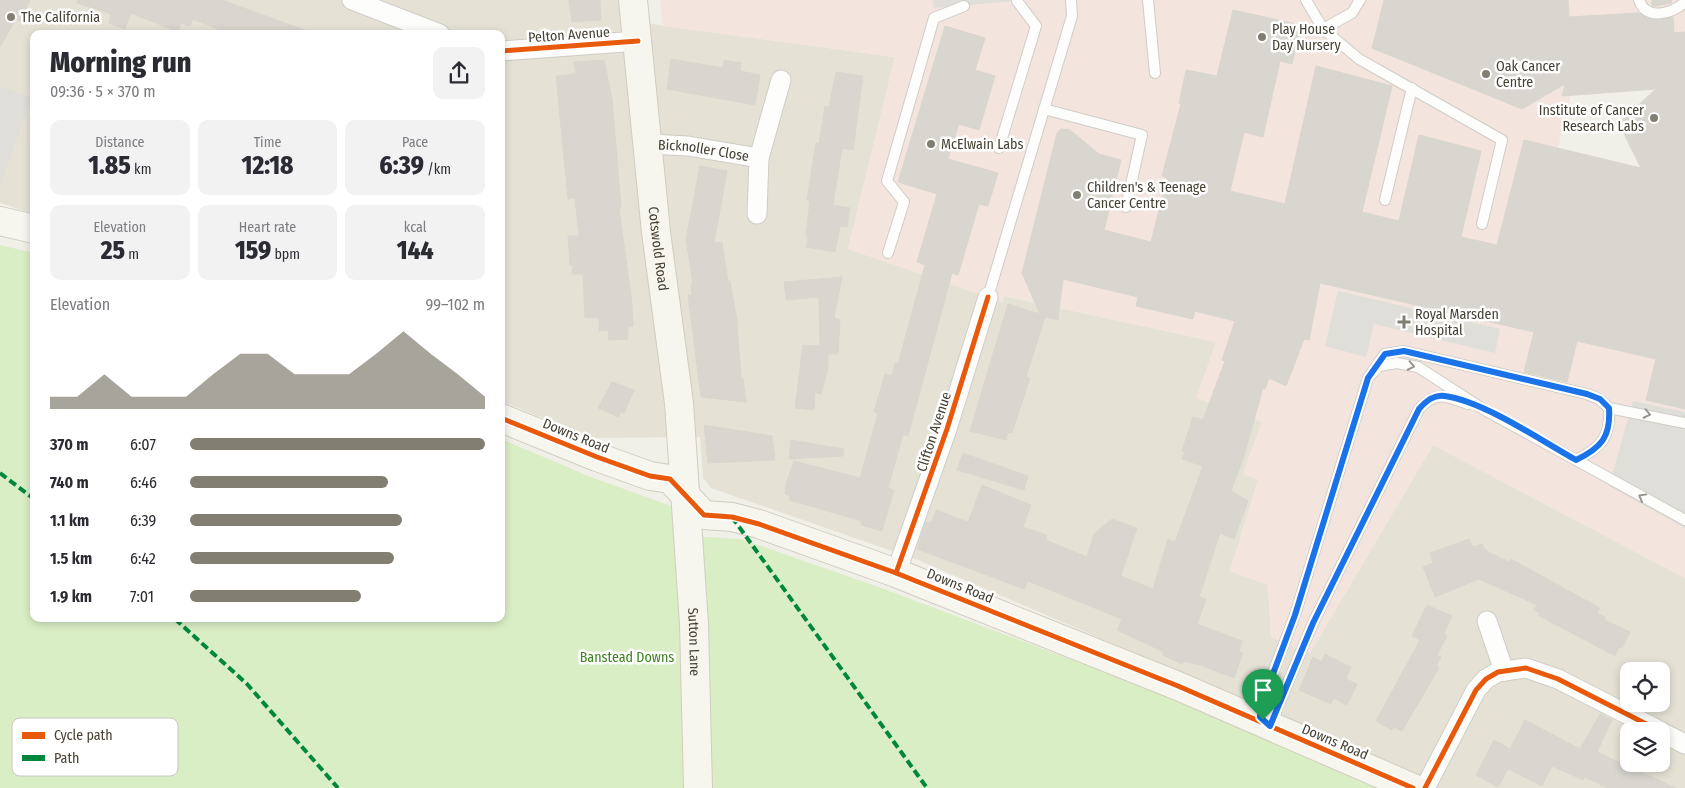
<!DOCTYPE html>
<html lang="en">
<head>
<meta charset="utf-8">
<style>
  body { margin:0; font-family:"Fira Sans Condensed",sans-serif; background:#f2f2f3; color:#2b2b33; height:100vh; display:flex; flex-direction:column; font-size:19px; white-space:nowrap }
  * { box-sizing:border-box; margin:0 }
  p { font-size:16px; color:#7c7c81 }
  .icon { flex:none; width:28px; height:28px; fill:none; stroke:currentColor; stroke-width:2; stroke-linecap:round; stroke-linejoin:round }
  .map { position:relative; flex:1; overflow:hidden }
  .details { position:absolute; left:30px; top:30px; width:475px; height:592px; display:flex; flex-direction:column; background:#fff; border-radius:10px; box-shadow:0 2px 8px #0003 }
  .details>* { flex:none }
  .controls { position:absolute; left:1620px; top:662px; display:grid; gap:10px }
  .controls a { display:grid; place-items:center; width:50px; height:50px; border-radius:10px; background:#fff; box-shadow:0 2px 8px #0003; font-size:25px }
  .pin { position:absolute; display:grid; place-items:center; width:42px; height:42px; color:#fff; margin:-51px -21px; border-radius:50% 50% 50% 0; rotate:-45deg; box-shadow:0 0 5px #0007 }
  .pin .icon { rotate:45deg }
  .round { display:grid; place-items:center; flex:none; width:52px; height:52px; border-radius:10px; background:#f2f2f3 }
  .summary { display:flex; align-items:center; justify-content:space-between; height:85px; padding:0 20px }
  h1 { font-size:28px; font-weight:800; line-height:38px }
  .figures { display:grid; grid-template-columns:repeat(3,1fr); gap:8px; height:85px; padding:5px 20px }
  .figures div { display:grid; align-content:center; border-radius:10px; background:#f2f2f3; text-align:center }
  .figures b { font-size:25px; font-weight:800 }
  .figures small { font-size:14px; font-weight:400 }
  .figures p { font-size:14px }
  .chart { height:140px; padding:10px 20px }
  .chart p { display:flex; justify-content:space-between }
  .chart svg { width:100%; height:90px; margin-top:5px; fill:#827e72; opacity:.7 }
  ul { padding:0 20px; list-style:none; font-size:16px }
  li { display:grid; grid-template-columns:80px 60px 1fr; align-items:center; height:38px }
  li i { height:12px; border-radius:6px; background:#827e72 }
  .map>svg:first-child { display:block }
  .residential { fill:#e5e2d5; fill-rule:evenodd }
  .medical { fill:#f3e5de }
  .green { fill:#daeec5 }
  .parking { fill:#dfded8 }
  .building { fill:#d8d6cf; stroke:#d9d6ce }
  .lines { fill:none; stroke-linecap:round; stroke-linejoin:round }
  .lane-casing { stroke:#cecdc6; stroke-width:12 }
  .street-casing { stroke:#cecdc6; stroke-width:21 }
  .secondary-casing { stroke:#d0cdbe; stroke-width:30 }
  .lane { stroke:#fdfdfc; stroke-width:10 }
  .street { stroke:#fdfdfc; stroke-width:19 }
  .secondary { stroke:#f6f5ee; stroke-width:28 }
  .quiet { stroke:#00873e; stroke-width:4; stroke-dasharray:8 4; stroke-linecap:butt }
  .cycleway-casing { stroke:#fff; stroke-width:8 }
  .cycleway { stroke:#e8590c; stroke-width:5 }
  .oneway { stroke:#99968d }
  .route-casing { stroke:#fff; stroke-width:10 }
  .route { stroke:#1a73e8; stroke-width:6 }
  .poi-dot { fill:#827e72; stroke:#fff; stroke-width:2 }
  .labels { text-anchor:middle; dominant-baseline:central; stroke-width:5; stroke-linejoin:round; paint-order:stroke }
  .poi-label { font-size:14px; fill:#474133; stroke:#fff; text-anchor:start }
  .street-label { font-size:14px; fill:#474133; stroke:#fff }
  .park-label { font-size:14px; fill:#3c8020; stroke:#fff }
  .key { fill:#fff; stroke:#c8c6c2; stroke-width:1 }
  .key-label { font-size:14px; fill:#474133 }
</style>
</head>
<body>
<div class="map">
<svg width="1685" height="788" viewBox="0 0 1685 788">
  <rect width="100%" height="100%" fill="#f0efe8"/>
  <!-- residential -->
  <path class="residential" d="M0,0H634L638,22L895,57L848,249L1003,301L1004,296L1216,342L1262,422L1243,474L1258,480L1230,571L1268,585L1271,637L1310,653L1433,445L1685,578V788H1415L1293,721L918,560L711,488L703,478L700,437L592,438L501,401V34H34V214L0,203ZM1629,671H1661V704H1629ZM1629,731H1661V764H1629Z"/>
  <!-- medical -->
  <polygon class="medical" points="660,0 1685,0 1685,55 1571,95 1558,148 1685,179 1685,578 1433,445 1310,653 1271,637 1268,585 1230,571 1258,480 1243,474 1262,422 1196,398 1216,342 1004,296 1002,302 848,249 895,57 662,26"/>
  <!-- green -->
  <polygon class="green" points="0,245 34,253 34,619 501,619 501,439 591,477 671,506 674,535 741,539 887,590 1412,788 0,788"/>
  <!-- parking -->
  <g class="parking">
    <polygon points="933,0 1026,0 934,8"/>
    <polygon points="0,86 32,98 0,185"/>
    <polygon points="1338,291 1500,329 1495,353 1374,324 1366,357 1325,346"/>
    <polygon points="1633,401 1685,412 1685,528 1609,486"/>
  </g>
  <!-- building -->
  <g class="building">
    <polygon points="0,0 30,0 20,21 16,19 0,47"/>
    <polygon points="78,0 222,0 307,31 306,34 230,34 193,19 190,26 181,23 178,32 131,13 125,29 109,23 111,14 77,3"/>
    <polygon points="569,0 600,0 601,20 572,22"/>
    <polygon points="1384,0 1568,0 1569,17 1639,13 1653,20 1673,17 1674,33 1685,32 1685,409 1646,400 1656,359 1577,341 1567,382 1524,372 1534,332 1320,283 1309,340 1304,339 1286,386 1269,378 1265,389 1263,388 1244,456 1231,491 1248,501 1234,539 1220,533 1199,597 1206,599 1197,624 1242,641 1239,652 1243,653 1234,678 1200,665 1184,661 1182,664 1163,655 1164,652 1117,630 1122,619 1028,581 1024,589 917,549 926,522 931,523 936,510 968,522 982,485 1031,505 1023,527 1047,535 1046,540 1087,557 1094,534 1112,519 1137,528 1121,576 1153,589 1168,539 1175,542 1203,466 1182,459 1185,452 1182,451 1193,417 1203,420 1225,361 1222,360 1235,321 1195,311 1193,319 1136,306 1138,297 1063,279 1058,320 1045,317 1026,377 1030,378 1012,433 1008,432 1006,440 970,431 1008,304 1040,314 1022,273 1057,133 1061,129 1070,130 1099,154 1121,160 1104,230 1151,242 1167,178 1162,176 1181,104 1179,103 1186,70 1217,76 1233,10 1301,25 1292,64 1280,61 1263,137 1244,132 1230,191 1285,204 1316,66 1392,86 1362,212 1399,221 1419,135 1481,151 1461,237 1497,245 1524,140 1641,168 1621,128 1622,120 1656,89 1562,96 1565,84 1522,109 1372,48"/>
    <polygon points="1652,0 1671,0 1672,3 1655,6 1652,6"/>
    <polygon points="945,26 985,38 975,70 995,76 979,130 959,124 948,159 998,173 988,206 979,204 958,275 952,273 908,436 903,434 888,488 894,490 882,531 861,525 862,521 789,500 790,496 785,494 786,484 794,461 860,478 878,413 874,412 885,374 892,376 895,363 898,364 925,265 917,262 937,194 898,182"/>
    <polygon points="671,59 723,68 724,60 741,63 740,71 760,75 755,105 667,89"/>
    <polygon points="604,60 612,99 621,208 619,208 632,304 633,326 628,327 628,339 608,340 609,330 599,331 599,317 585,318 583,274 572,274 573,265 570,265 568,236 579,236 575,198 568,199 556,76 576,74 574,62"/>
    <polygon points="836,72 863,76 853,150 842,148 833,205 850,208 847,227 840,226 835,252 806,247 808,240 806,234 810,201 807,200 816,143 819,144 825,106 829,107"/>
    <polygon points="700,166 727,171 714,243 722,242 728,281 730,281 737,321 741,378 743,378 746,402 701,397 688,295 692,295 691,284 693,284 686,239"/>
    <polygon points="842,277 834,318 840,320 838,354 828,354 828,368 821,394 815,392 814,410 795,408 803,345 820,346 819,297 786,300 784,282"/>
    <polygon points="612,382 634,390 624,413 621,412 619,417 598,408"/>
    <polygon points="704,425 772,436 775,460 708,463"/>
    <polygon points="791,440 844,449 843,456 789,459"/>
    <polygon points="963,453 1028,476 1024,490 957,470"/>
    <polygon points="1469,539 1473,547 1482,544 1485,550 1509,562 1511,559 1600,608 1597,613 1605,617 1604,620 1630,632 1622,648 1619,647 1615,656 1538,615 1540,613 1534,610 1537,605 1479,579 1435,597 1423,567 1433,563 1430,553"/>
    <polygon points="1427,605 1452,616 1444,634 1447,636 1437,655 1441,657 1436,666 1439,668 1402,731 1394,727 1392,730 1376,721 1420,640 1412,636"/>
    <polygon points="1325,654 1351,667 1346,679 1357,684 1347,705 1334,698 1331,704 1299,690 1313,657 1322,662"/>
    <polygon points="1600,714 1612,720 1597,752 1676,788 1608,788 1584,777 1583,780 1552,766 1542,786 1508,769 1498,787 1476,775 1494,740 1510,749 1525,720 1580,749"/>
  </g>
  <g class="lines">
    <!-- lane casing -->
    <g class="lane-casing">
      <g id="lane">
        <polyline points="1148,0 1155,73"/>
        <polyline points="1306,0 1323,29 1359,59 1502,140 1482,224"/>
        <path d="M1639,0C1646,22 1673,13 1685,2"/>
        <polyline points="1323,29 1352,13 1360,0"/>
        <polyline points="1044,109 1142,135 1126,207"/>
        <polyline points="999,148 1036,26 1017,1"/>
        <polyline points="1385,200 1412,88"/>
        <polyline points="888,253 904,202 887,181 934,18 964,6"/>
        <polyline points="988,297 1072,16 1071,0"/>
        <polyline points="1609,408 1685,423"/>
        <polyline points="1576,460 1685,520"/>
        <path d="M1276,712L1267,720H1255L1295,615L1368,378L1385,354L1404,351L1587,394L1599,399L1609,408C1611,437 1601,448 1576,460L1483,409L1418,367L1397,363L1379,366L1368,378"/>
        <path d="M1274,716L1313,623L1419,409C1436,390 1447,396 1468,404"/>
      </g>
    </g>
    <!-- street casing -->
    <g class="street-casing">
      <g id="street">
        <polyline points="352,0 440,34"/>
        <polyline points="501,51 638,41"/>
        <path id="s1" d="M648,144L688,146L759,158"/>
        <polyline points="757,214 759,158 781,80"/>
        <polyline points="896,573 947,429 988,297"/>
        <polyline points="1487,621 1504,671"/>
        <polyline points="1661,732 1685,744"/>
        <polyline points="1425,788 1476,690 1486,679 1498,672 1526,668 1558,679 1660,731"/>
      </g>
    </g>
    <!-- secondary casing -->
    <g class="secondary-casing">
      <g id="secondary">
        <path id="s2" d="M633,0L656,232L679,403L694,624L698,788"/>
        <polyline points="0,221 34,229"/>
        <polyline points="501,418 597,457 650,476 670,479 704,515 732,517 759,524 896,573 1178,686 1413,788"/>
      </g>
    </g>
    <!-- lane -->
    <use href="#lane" class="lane"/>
    <!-- street -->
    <use href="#street" class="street"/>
    <!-- secondary -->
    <use href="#secondary" class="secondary"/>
    <!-- quiet -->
    <g class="quiet">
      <polyline points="0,473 34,499"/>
      <polyline points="732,517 927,788"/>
      <polyline points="175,619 247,684 338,788"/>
    </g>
    <!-- cycleway casing -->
    <g class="cycleway-casing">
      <g id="cycleway">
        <polyline points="501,51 638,41"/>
        <polyline points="501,418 597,457 650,476 670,479 704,515 732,517 759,524 896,573 1178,686 1413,788"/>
        <polyline points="896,573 947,429 988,297"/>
        <polyline points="1425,788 1476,690 1486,679 1498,672 1526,668 1558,679 1660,731"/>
      </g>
    </g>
    <!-- cycleway -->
    <use href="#cycleway" class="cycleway"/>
  </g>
  <!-- one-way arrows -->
  <defs><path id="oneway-chevron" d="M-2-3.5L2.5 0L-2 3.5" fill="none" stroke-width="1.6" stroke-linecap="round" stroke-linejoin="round" transform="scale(1.25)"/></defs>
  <g class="oneway">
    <use href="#oneway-chevron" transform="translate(1411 366) rotate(12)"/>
    <use href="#oneway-chevron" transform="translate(1647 414) rotate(12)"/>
    <use href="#oneway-chevron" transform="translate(1642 497) rotate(-151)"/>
  </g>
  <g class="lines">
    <!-- route casing -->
    <g class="route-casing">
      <path id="route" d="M1404,351L1587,394L1600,399L1609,408C1611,437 1601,448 1576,460C1540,440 1485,402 1445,396C1434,394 1426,401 1419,409L1313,623L1270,726L1260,717L1261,706L1295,615L1368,378L1385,354Z"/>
    </g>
    <!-- route -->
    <use href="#route" class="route"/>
  </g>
  <!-- markers -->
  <g class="poi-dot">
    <circle cx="11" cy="17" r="5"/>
    <circle cx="1262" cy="37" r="5"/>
    <circle cx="1486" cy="74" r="5"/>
    <circle cx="1654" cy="118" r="5"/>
    <circle cx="931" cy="144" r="5"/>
    <circle cx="1077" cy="195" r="5"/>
    <path d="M1401.5 314.5h5v5h5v5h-5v5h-5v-5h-5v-5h5z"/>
  </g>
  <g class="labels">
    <!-- poi labels -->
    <g class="poi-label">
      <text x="21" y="17">The California</text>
      <text x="1272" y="29">Play House<tspan x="1272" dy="16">Day Nursery</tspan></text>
      <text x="1496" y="66">Oak Cancer<tspan x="1496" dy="16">Centre</tspan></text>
      <text x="1644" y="110" text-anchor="end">Institute of Cancer<tspan x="1644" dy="16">Research Labs</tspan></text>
      <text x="941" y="144">McElwain Labs</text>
      <text x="1087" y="187">Children's &amp; Teenage<tspan x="1087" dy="16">Cancer Centre</tspan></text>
      <text x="1415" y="314">Royal Marsden<tspan x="1415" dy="16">Hospital</tspan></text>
    </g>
    <!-- street labels -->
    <g class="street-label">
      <text transform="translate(569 35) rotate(-4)">Pelton Avenue</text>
      <text stroke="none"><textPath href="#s1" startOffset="56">Bicknoller Close</textPath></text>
      <text stroke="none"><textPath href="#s2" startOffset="250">Cotswold Road</textPath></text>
      <text transform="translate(934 432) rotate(-72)">Clifton Avenue</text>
      <text transform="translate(576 436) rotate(22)">Downs Road</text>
      <text transform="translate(960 586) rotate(22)">Downs Road</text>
      <text stroke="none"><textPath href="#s2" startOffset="645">Sutton Lane</textPath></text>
      <text transform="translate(1335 742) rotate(23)">Downs Road</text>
    </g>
    <!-- park labels -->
    <g class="park-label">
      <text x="627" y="657">Banstead Downs</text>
    </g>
  </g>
  <!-- legend -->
  <rect x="12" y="718" width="166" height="58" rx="8" class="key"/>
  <rect x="22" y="732" width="23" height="7" fill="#e8590c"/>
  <rect x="22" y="755" width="23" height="6" fill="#00873e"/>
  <g class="key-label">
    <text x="54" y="740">Cycle path</text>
    <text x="54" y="763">Path</text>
  </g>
</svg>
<div class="controls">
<a><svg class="icon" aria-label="locate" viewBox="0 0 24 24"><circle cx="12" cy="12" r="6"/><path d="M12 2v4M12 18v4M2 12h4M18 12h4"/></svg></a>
<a><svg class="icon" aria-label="layers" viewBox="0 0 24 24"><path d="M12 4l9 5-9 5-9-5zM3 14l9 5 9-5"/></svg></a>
</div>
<div class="pin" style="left:1263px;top:720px;background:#1e9e55"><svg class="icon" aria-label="arrive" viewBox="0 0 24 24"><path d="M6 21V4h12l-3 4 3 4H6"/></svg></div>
<section class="details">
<div class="summary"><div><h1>Morning run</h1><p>09:36 · 5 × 370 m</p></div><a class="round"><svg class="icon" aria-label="share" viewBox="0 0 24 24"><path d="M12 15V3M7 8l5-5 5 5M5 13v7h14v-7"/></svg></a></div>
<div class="figures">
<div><p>Distance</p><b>1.85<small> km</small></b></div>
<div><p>Time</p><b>12:18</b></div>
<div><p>Pace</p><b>6:39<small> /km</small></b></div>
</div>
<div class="figures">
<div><p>Elevation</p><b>25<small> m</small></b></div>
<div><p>Heart rate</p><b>159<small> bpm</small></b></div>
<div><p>kcal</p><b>144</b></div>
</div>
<div class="chart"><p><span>Elevation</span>99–102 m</p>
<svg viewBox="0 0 160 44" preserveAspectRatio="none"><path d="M0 44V38L10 38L20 27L30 38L40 38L50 38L60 27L70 17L80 17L90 27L100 27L110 27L120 17L130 6L140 17L150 27L160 38V44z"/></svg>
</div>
<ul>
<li><b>370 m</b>6:07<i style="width:100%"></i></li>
<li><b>740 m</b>6:46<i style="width:67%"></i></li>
<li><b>1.1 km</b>6:39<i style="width:72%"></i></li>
<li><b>1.5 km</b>6:42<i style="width:69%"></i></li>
<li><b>1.9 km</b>7:01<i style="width:58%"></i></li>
</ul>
</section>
</div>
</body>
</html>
